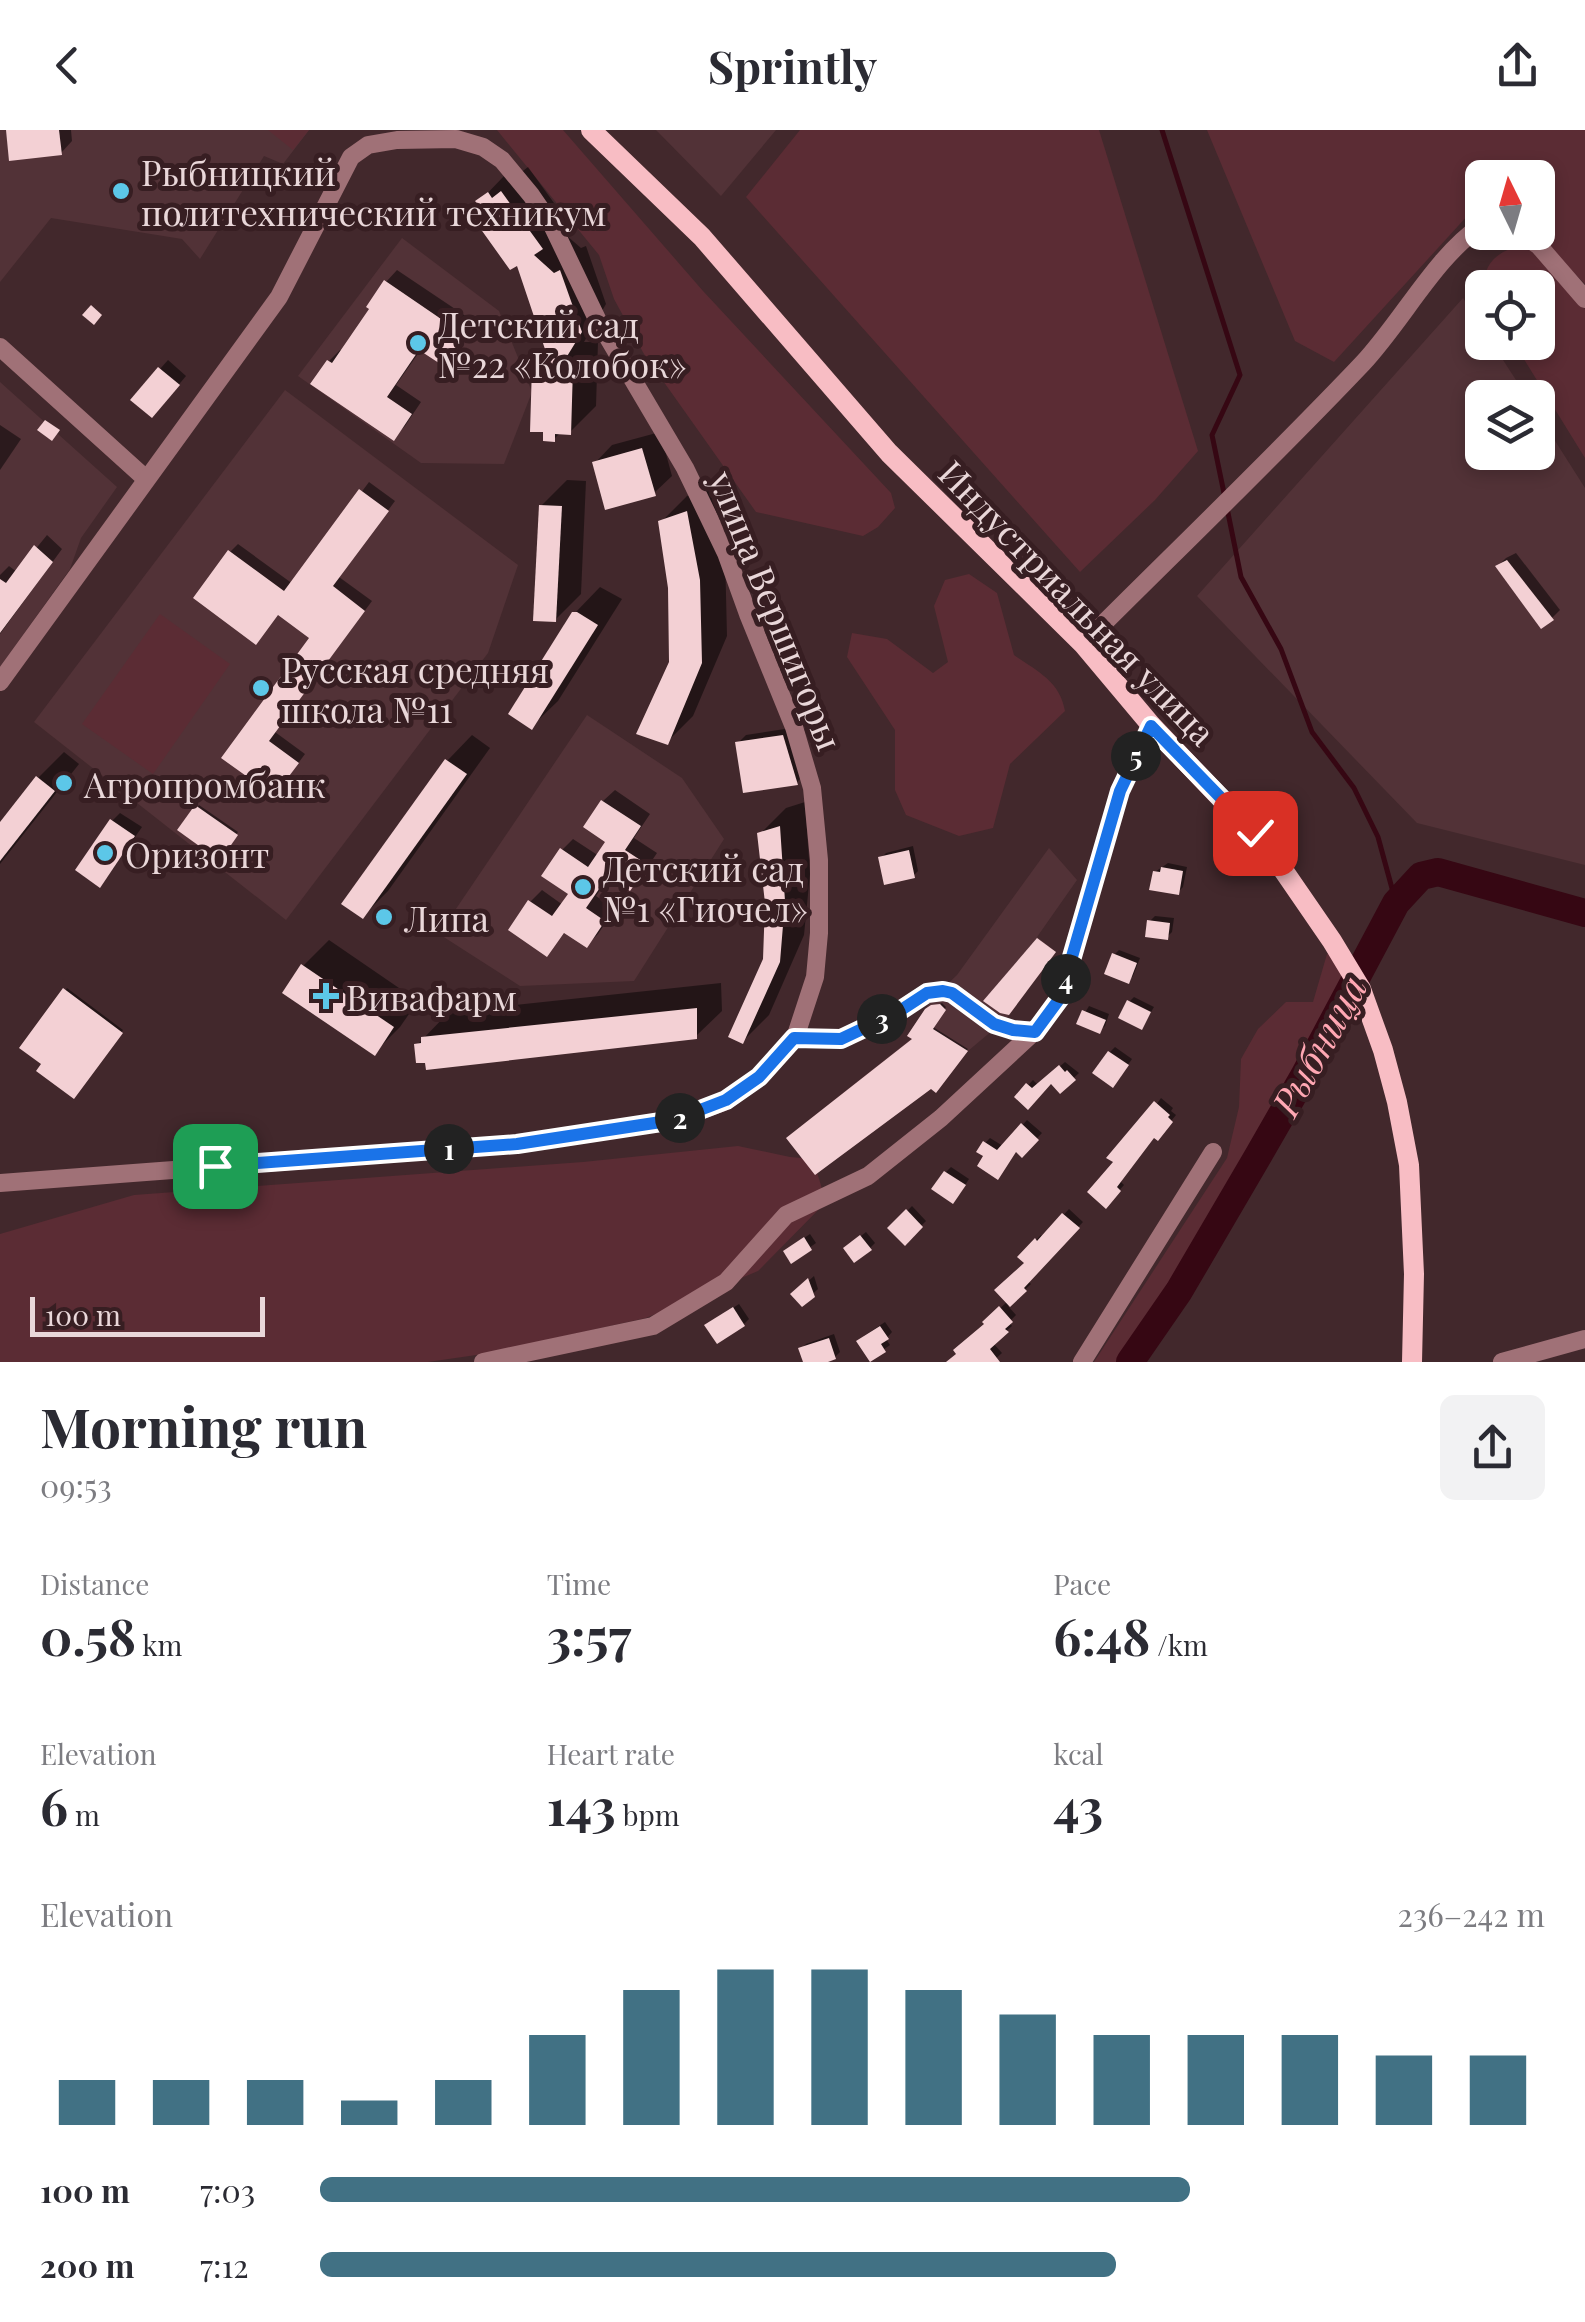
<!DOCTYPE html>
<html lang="en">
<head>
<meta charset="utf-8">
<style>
  body { margin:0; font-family:"Playfair Display",serif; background:#f2f2f3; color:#2b2b33; height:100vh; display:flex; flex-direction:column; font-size:38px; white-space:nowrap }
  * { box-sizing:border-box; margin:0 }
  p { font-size:32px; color:#7c7c81 }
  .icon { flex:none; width:55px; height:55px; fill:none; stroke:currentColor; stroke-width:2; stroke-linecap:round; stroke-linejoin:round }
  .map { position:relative; height:1232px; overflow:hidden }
  .details { display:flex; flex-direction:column; background:#fff; flex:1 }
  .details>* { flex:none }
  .needle { width:65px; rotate:355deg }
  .controls { position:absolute; left:1465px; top:30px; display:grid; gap:20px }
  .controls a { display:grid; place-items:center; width:90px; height:90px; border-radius:15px; background:#fff; box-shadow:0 5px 15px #0003; font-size:50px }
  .scale { position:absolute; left:30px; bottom:25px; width:235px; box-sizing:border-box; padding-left:10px; border:5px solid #e9d7d9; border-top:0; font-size:28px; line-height:35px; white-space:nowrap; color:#e9d7d9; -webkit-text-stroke:8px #371e22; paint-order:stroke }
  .pin { position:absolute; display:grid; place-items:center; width:85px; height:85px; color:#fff; margin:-42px; border-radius:20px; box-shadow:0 5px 15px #0006 }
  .km { position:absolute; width:50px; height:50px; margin:-25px; border-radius:50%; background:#222; color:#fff; font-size:28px; line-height:50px; text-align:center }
  .round { display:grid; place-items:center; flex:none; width:105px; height:105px; border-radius:15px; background:#f2f2f3 }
  .summary { display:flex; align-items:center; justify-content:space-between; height:170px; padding:0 40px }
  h1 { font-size:55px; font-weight:700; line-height:75px }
  .metrics { display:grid; grid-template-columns:repeat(3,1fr); gap:15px; height:170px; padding:10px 40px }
  .metrics div { display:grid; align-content:center }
  .metrics b { font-size:50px; font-weight:700 }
  .metrics small { font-size:28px; font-weight:400 }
  .metrics p { font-size:28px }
  .chart { height:280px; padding:20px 40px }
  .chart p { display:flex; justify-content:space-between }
  .chart svg { width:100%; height:180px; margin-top:10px; stroke:#417184; stroke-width:6 }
  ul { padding:0 40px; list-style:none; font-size:32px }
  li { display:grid; grid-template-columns:160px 120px 1fr; align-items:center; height:75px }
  li i { height:25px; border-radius:12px; background:#417184 }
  header { display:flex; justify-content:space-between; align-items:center; height:130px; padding:0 40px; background:#fff; font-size:45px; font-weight:700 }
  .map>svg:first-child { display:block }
  .built { fill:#523237 }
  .green { fill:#5b2c34 }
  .shadow { fill:#0007 }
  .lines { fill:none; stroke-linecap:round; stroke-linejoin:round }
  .stream { stroke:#360713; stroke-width:5 }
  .river { stroke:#360713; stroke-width:28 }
  .building { fill:#f3d0d4 }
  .minor { stroke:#a07177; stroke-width:18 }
  .major { stroke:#f8bdc4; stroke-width:20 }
  .route-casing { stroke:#fff; stroke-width:20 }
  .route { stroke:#1a73e8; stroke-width:12 }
  .poi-dot { fill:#5cc7e8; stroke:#371e22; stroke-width:4 }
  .labels { text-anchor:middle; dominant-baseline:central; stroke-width:10; stroke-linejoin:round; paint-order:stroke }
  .poi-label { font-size:35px; fill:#e9d7d9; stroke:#371e22; text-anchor:start }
  .street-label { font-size:35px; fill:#e9d7d9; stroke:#371e22 }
  .water-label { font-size:38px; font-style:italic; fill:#ffa7b3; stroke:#371e22 }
</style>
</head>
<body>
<header><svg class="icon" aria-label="back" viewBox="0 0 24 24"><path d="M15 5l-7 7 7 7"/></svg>Sprintly<svg class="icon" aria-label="share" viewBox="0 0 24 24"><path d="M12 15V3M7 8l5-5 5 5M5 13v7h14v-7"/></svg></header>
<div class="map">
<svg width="1585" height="1232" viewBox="0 0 1585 1232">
  <rect width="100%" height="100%" fill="#42282c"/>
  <!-- built -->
  <g class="built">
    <polygon points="0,0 309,0 283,34 264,26 200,129 182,109 51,88 0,152"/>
    <polygon points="656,0 776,0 721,66"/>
    <polygon points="402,108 499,181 532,262 504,334 421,333 298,246"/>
    <polygon points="1463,168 1482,198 1482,212 1492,213 1527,267 1482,268 1482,322 1538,322 1538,284 1585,358 1585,735 1417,693 1197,466"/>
    <polygon points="0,252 117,357 81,408 70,439 0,537"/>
    <polygon points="285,260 518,435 488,523 286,790 34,592"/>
    <polygon points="587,585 682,648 724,709 634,851 520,856 439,804"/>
    <polygon points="1049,718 1077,750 1037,807 1056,822 1006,889 968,921 936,963 931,959 815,1045 786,1008 911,909 907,906 933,868 957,845"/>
  </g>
  <!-- green -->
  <g class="green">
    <polygon points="268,0 309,0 293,20"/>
    <polygon points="497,0 563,0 703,161 891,363 895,378 878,397 863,406 756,382 644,224 614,169 599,125"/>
    <polygon points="800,0 1099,0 1198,321 1155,370 1080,442 746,67"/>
    <polygon points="1207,0 1585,0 1585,154 1534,103 1538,102 1538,48 1482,48 1482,80 1469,84 1334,232 1295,211"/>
    <path d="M1526,115L1585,179V328L1514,213L1538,212V158H1483C1484,130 1501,119 1526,115Z"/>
    <path d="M969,444L997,463L1014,525C1037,541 1060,551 1065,581L1010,634L993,698L959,706L906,685L895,660V600L847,527L852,503L887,509L933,543L948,532L934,476L945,450Z"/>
    <polygon points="160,484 230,534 153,644 82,594"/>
    <polygon points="1327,824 1335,825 1347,839 1344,857 1323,901 1168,1166 1118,1232 1094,1232 1227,1028 1239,977 1241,929 1258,899 1286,872 1313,872"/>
    <polygon points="738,1016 790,1027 813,1029 826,1072 758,1141 646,1188 483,1224 428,1232 0,1232 0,1104 134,1065 583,1032"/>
  </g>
  <!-- shadow -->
  <g class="shadow">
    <polygon points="9,0 71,0 72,11 61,23"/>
    <polygon points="528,37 567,91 559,99 581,118 586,116 606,174 584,212 598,212 596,276 570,302 561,302 554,309 535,237 549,223 518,132 479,72 504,46 519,44"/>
    <polygon points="397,140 476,193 456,222 445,234 422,218 396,255 421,272 405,296 394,307 314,254 329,231 340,220 343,221 386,152"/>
    <polygon points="168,230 186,246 160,277 160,239"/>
    <polygon points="0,295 21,309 0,340"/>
    <polygon points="660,302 672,346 654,363 595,333 612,315"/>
    <polygon points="567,350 586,351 581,464 555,490 541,376"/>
    <polygon points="369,352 395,371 339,447 372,471 275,602 305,624 282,655 224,627 313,507 230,422 238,414 293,454"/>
    <polygon points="712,357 725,423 727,506 693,586 667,612 672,532 671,458 661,392 687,366"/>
    <polygon points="47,405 62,419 0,504 0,445 9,436 17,442"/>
    <polygon points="1516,423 1560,480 1552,488 1498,436 1506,428"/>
    <polygon points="600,457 622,469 558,571 532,596 574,484"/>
    <polygon points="791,598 805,644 797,652 738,613 746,605"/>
    <polygon points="472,605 490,618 388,761 363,786 447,631"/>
    <polygon points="64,622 79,634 0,734 0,696 38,648"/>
    <polygon points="615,660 650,684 634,708 657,723 641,747 630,758 610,745 596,766 615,779 598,804 587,815 566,801 547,824 530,772 542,760 563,775 571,763 562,720 573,709 599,726 609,711 586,696 603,671"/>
    <polygon points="805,672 810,744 804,805 769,885 743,911 765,830 768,773 760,704 786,678"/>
    <polygon points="199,675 238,702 219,727 180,700"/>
    <polygon points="120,683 142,697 108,746 112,691"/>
    <polygon points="913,716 918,741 913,746 881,728 886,723"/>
    <polygon points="1168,733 1187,737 1183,757 1178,762 1155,742"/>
    <polygon points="1155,786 1174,788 1172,802 1167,807 1150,791"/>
    <polygon points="329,810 418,871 400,897 374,923 303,836"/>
    <polygon points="1119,820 1140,828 1133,846 1128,851 1114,825"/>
    <polygon points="721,853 722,881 696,906 417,915 449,882"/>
    <polygon points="67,858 123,900 74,966 45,934 22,917"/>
    <polygon points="1134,867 1154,877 1142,897 1129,872"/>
    <polygon points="942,873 946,877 933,897 968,919 936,959 931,955 916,908 930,878"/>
    <polygon points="1089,876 1109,884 1105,896 1099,901 1079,893"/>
    <polygon points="1115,917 1132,929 1118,949 1110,922"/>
    <polygon points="1065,932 1079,943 1060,961 1051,950 1017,967 1033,950 1038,955"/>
    <polygon points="1161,968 1173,978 1171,981 1176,985 1162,1002 1155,1005 1120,1051 1124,1055 1106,1075 1116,1032"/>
    <polygon points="1027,990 1042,1003 1022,1024 1017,1020 987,1025 985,1013 990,1008 1003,1016"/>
    <polygon points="951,1037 969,1049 958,1066 946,1042"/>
    <polygon points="912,1076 926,1091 905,1112 891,1098"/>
    <polygon points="1069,1079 1083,1092 1028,1151 1031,1154 1008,1176 1016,1185 1009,1192 1012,1196 993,1213 1002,1223 992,1232 949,1232 987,1194 985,1192 1008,1171 1027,1133 1021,1126 1041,1105 1043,1107"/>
    <polygon points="866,1102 875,1113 870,1118 851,1114"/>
    <polygon points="810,1104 816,1113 792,1130 791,1117"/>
    <polygon points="814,1146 818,1159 802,1174 794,1164"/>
    <polygon points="739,1174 749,1189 744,1194 713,1191"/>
    <polygon points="885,1192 892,1202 886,1209 890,1215 870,1229 864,1206"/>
    <polygon points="834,1204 840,1222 835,1227 801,1219 806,1214"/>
  </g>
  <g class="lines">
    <!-- stream -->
    <g class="stream">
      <polyline points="1162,0 1240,245 1212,305 1225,368"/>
      <polyline points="1227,378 1241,447 1281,519 1312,602 1354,658 1378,707 1396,773"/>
    </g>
    <!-- river -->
    <polyline class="river" points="1130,1232 1179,1161 1258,1026 1304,946 1396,773 1421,746 1438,742 1585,783"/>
  </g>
  <!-- building -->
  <g class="building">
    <polygon points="6,0 59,0 62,25 9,31"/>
    <polygon points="501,61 543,119 534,125 554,143 560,140 582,202 561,236 573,237 571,305 555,304 555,312 543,311 543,302 530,302 532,236 551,237 517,136 510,140 470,84 480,77 475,71 488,62 492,68"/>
    <polygon points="384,150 466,206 445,237 419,220 387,267 412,284 394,311 310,254 327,230 332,233 369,179 366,177"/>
    <polygon points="91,175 102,185 94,195 82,185"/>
    <polygon points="158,237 180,255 152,288 130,270"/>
    <polygon points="45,290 60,300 52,311 37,300"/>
    <polygon points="642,318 656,366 605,380 592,332"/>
    <polygon points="359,359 389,381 333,456 365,481 269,611 299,633 274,666 221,628 309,508 278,485 256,515 193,468 228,420 284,461"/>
    <polygon points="539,375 562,376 556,492 533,491"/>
    <polygon points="687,381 700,450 702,533 668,615 636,604 669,532 668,458 658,391"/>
    <polygon points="34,415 53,432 0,503 0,449 6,453"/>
    <polygon points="1507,430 1554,490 1541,499 1495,436"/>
    <polygon points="572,482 577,482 598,495 532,600 508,584"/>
    <polygon points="783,605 798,655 743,663 735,612"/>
    <polygon points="445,629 467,644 363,789 341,774"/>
    <polygon points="36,646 55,661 0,731 0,692"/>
    <polygon points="601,670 641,696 625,720 648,735 630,761 608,746 586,778 605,791 587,818 564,803 547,827 508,800 528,770 552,786 568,764 541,746 560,718 588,737 605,712 583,697"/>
    <polygon points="195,675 238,705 220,731 177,700"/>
    <polygon points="110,689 135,706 100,758 75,740"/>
    <polygon points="780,696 785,771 780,832 743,914 728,907 763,829 765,773 757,703"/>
    <polygon points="909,720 915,748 884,755 878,727"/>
    <polygon points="1161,737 1183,741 1179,765 1149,760 1153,741 1160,742"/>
    <polygon points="1147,790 1170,793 1168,810 1145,807"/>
    <polygon points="1037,808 1056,822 1009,885 1000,883 983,871"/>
    <polygon points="1112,823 1137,833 1129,854 1104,844"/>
    <polygon points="301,834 394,897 375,926 282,863"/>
    <polygon points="63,858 123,903 74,969 36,941 41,934 19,918"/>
    <polygon points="1127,870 1151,882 1142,900 1118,888"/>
    <polygon points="940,874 946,880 933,899 968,921 936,963 931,959 815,1045 786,1008 912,909 907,906 925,879 931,875"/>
    <polygon points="697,878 697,909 426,940 425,933 416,933 414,914 421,913 421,907"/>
    <polygon points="1082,880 1106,890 1100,904 1076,894"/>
    <polygon points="1108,921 1129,935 1113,958 1092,943"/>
    <polygon points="1059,935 1065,942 1067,940 1076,950 1060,964 1051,954 1028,980 1014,967 1026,953 1032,958"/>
    <polygon points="1154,971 1170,985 1168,987 1173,992 1158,1011 1154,1008 1117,1057 1121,1061 1106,1079 1087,1062 1113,1032 1106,1028"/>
    <polygon points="1021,993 1039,1010 1022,1028 1016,1022 998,1050 977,1036 983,1026 976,1022 983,1011 997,1020"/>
    <polygon points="944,1041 966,1055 953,1074 931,1059"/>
    <polygon points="906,1079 923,1097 905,1116 887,1098"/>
    <polygon points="1062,1083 1080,1098 1024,1158 1027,1161 1010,1177 994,1160 1024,1133 1017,1127 1035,1108 1037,1111"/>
    <polygon points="860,1105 872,1120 854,1133 843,1118"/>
    <polygon points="804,1107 812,1120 791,1134 783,1121"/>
    <polygon points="808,1148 815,1167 802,1177 790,1164"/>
    <polygon points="999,1176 1013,1192 1005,1199 1009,1202 990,1219 1000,1232 946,1232 956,1224 953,1220 984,1194 982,1192"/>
    <polygon points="733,1177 745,1196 717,1214 704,1195"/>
    <polygon points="880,1196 889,1209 881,1214 886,1222 870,1232 856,1211"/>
    <polygon points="829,1208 836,1229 828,1232 803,1232 798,1218"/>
  </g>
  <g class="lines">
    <!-- minor -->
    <g class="minor">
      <polyline points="1519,102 1539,116 1585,169"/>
      <polyline points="0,217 146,349"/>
      <path d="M1083,514C1176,421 1272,329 1363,233C1403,190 1435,127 1482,95"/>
      <polyline points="0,552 279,167 351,27 368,15 397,10 456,9 483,17 502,30 531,65 553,97 597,189 685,338 726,423 748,484 794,597 812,658 819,730 819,803 815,847 795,908 759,947 726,971 675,990 517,1014 0,1053"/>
      <polyline points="795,908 841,909 898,882 927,863 943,861 952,863 994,894 1013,900 1035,901"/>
      <polyline points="483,1232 653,1196 726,1152 786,1085 868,1046 941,988 1035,901 1060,868 1120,661 1151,595"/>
      <polyline points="1082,1232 1213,1022"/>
      <polyline points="1502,1232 1585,1209"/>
    </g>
    <!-- major -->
    <polyline class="major" points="591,0 702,107 889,323 1083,514 1151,595 1268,718 1332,811 1361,859 1383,920 1397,972 1409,1035 1414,1144 1412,1232"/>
  </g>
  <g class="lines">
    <!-- route casing -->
    <g class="route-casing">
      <polyline id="route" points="215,1036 517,1014 674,990 726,970 759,947 794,908 841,909 898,882 927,863 943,861 952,863 994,894 1013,900 1035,902 1060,868 1120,661 1151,596 1255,703"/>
    </g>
    <!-- route -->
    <use href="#route" class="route"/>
  </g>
  <!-- markers -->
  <g class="poi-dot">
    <circle cx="121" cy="61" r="10"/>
    <circle cx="418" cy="213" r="10"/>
    <circle cx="261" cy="558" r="10"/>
    <circle cx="64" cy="653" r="10"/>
    <circle cx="105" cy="723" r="10"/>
    <circle cx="583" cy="757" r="10"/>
    <circle cx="384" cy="787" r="10"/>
    <path d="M321 851h10v10h10v10h-10v10h-10v-10h-10v-10h10z"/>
  </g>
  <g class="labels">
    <!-- poi labels -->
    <g class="poi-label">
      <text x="141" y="41">Рыбницкий<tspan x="141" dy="40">политехнический техникум</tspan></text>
      <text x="438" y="193">Детский сад<tspan x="438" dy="40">№22 «Колобок»</tspan></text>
      <text x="281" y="538">Русская средняя<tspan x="281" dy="40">школа №11</tspan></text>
      <text x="84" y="653">Агропромбанк</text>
      <text x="125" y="723">Оризонт</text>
      <text x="603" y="737">Детский сад<tspan x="603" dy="40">№1 «Гиочел»</tspan></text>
      <text x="404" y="787">Липа</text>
      <text x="346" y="866">Вивафарм</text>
    </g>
    <!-- street labels -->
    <g class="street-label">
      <text transform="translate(1078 472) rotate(46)">Индустриальная улица</text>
      <text transform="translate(777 480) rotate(68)">улица Вершигоры</text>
    </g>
    <!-- water labels -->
    <g class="water-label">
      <text transform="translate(1318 915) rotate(-61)">Рыбница</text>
    </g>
  </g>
</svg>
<div class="controls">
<a><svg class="needle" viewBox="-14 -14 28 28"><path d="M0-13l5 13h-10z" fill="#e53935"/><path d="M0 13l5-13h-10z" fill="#7c7c81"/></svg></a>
<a><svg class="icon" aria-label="locate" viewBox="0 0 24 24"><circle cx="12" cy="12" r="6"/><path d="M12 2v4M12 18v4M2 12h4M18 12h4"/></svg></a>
<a><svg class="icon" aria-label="layers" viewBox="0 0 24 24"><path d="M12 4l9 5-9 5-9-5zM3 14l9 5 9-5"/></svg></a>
</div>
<div class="scale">100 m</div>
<div class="pin" style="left:215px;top:1036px;background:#1e9e55"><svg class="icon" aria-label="arrive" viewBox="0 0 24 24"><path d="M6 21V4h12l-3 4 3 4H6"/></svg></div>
<div class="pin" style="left:1255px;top:703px;background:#d93025"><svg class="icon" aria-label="check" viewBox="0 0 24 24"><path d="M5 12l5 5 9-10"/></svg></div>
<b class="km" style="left:449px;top:1019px">1</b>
<b class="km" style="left:680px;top:988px">2</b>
<b class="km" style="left:882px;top:889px">3</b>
<b class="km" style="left:1066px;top:849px">4</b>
<b class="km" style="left:1136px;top:626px">5</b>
</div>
<section class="details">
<div class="summary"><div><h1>Morning run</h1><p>09:53</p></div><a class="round"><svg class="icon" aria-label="share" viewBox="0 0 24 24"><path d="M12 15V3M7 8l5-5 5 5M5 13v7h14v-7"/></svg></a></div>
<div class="metrics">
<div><p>Distance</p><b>0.58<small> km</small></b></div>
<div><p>Time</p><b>3:57</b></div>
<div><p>Pace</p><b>6:48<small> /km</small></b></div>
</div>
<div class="metrics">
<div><p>Elevation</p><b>6<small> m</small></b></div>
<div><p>Heart rate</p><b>143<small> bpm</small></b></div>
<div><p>kcal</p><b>43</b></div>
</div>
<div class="chart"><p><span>Elevation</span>236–242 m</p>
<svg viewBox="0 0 160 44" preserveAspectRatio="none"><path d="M5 44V33M15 44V33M25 44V33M35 44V38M45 44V33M55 44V22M65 44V11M75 44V6M85 44V6M95 44V11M105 44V17M115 44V22M125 44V22M135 44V22M145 44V27M155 44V27"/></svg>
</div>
<ul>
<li><b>100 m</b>7:03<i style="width:71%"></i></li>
<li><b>200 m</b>7:12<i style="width:65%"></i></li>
</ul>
</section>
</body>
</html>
